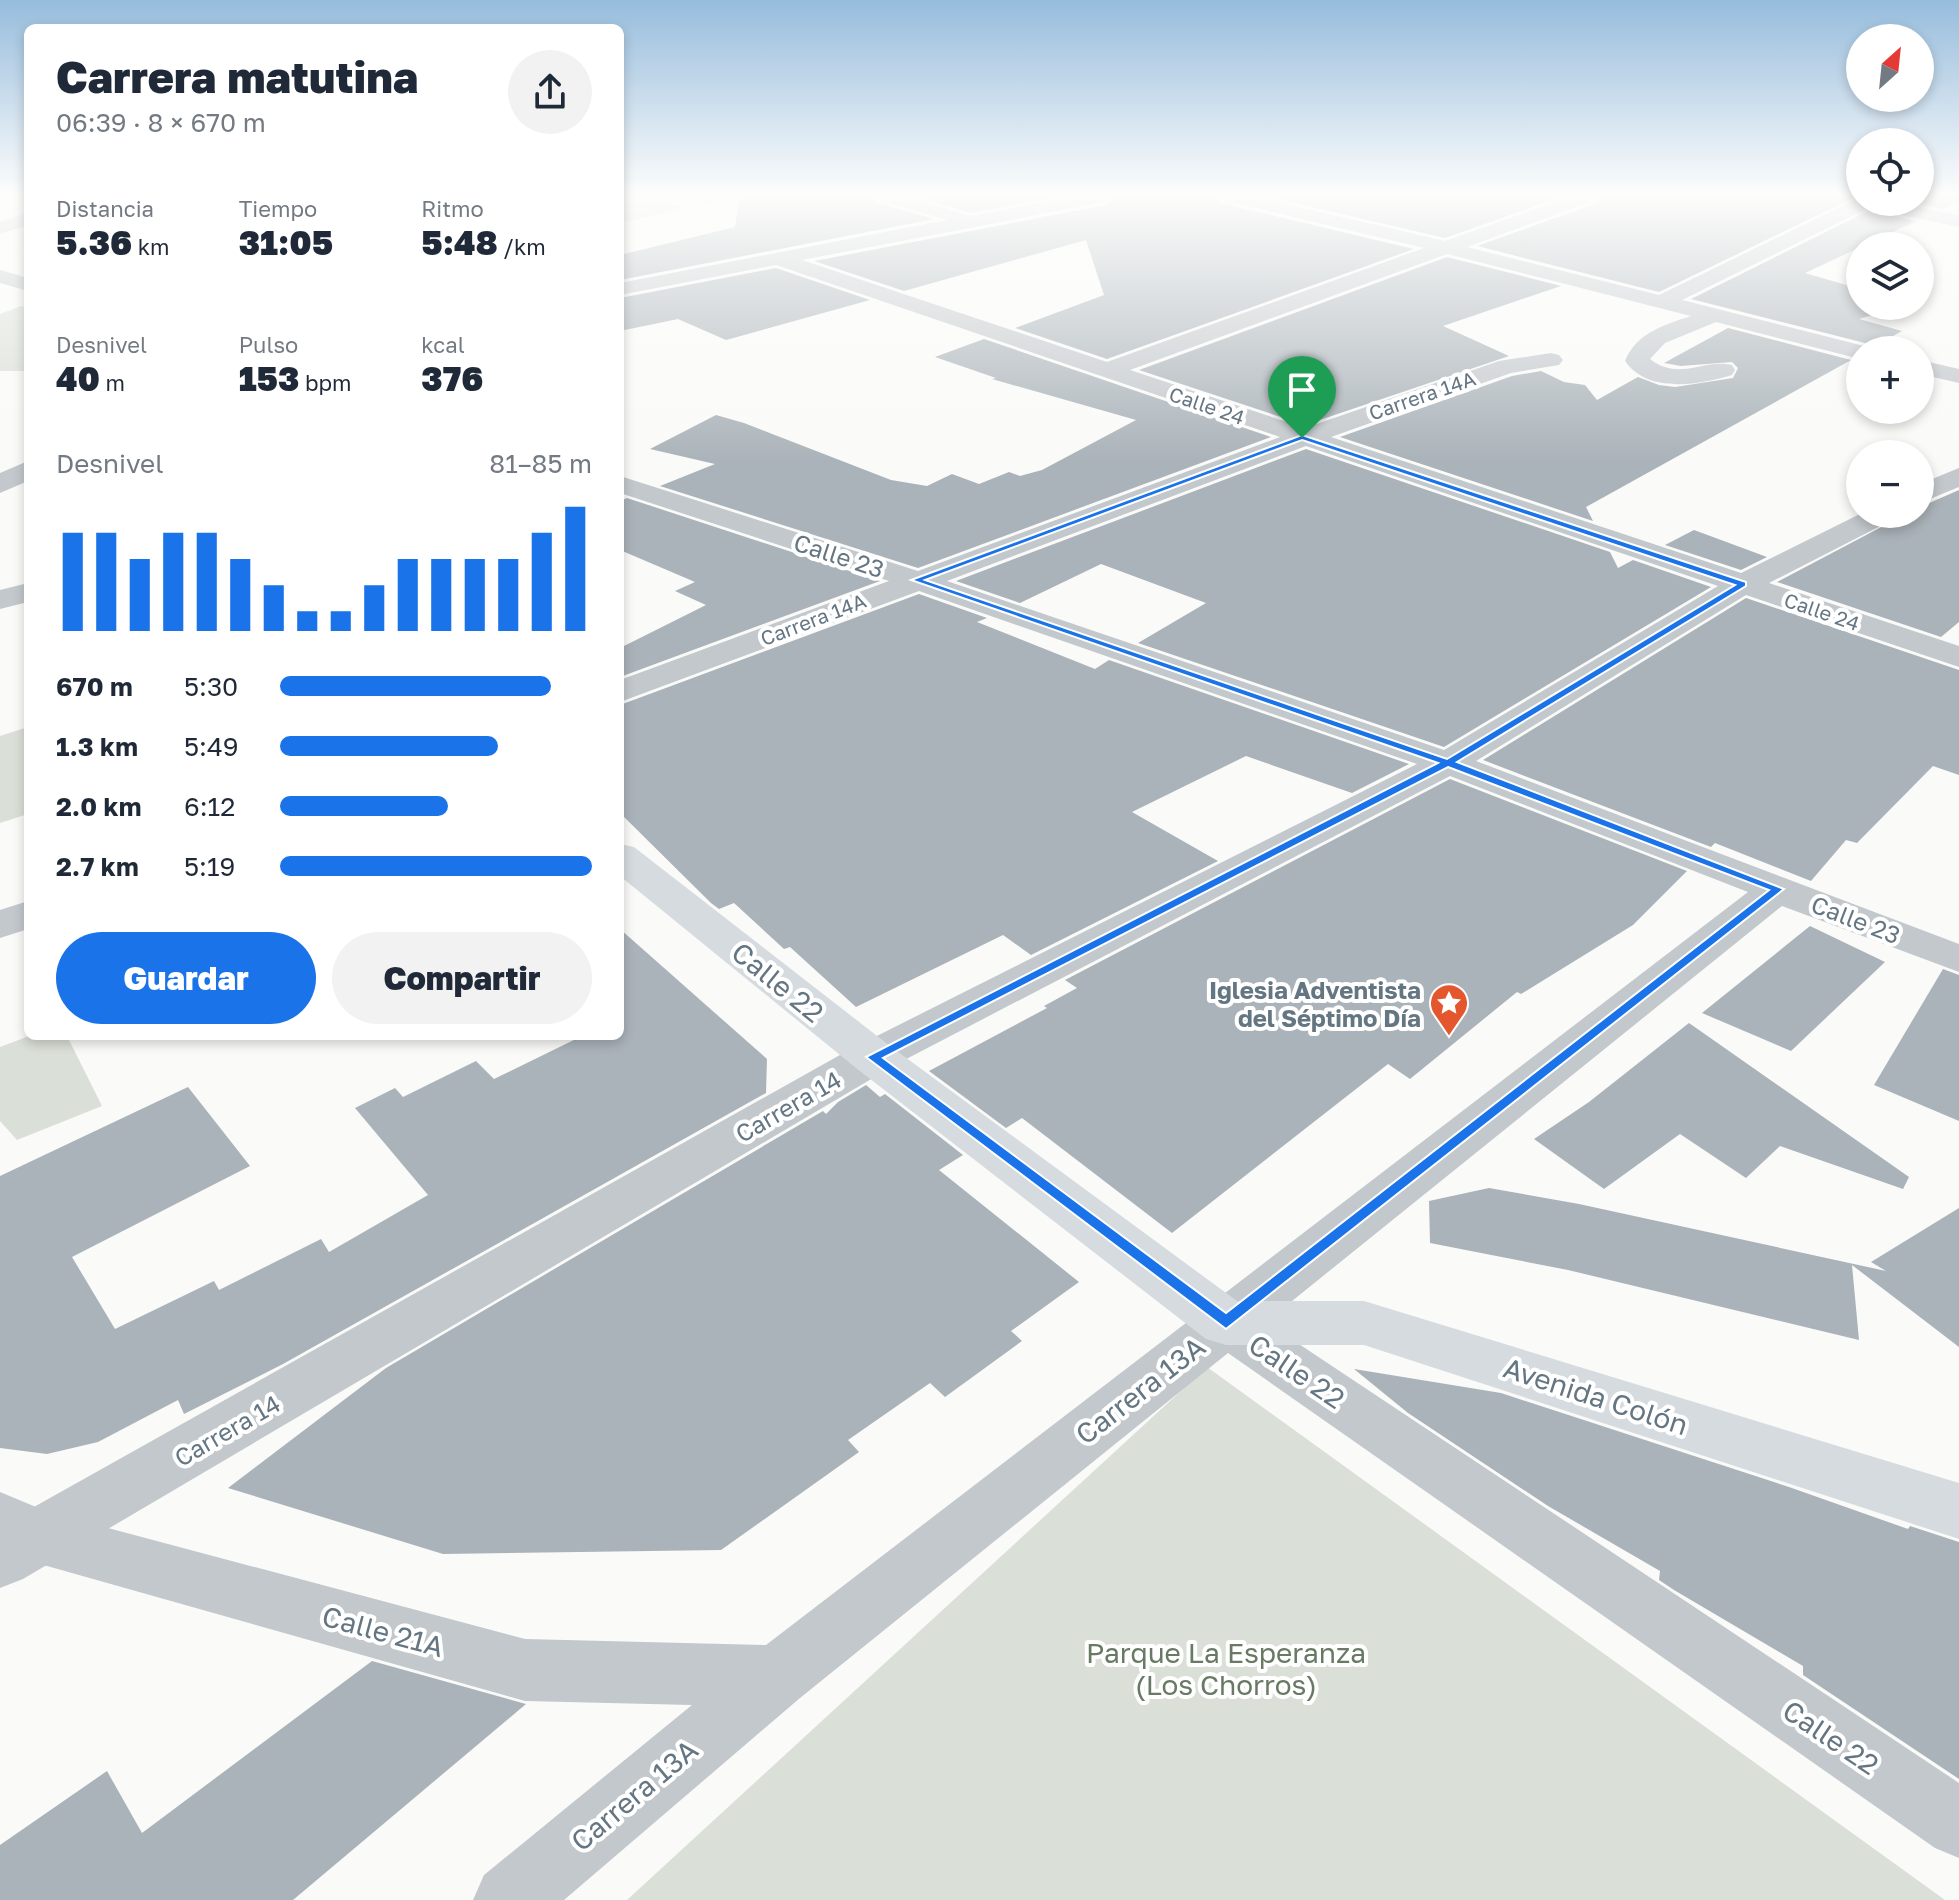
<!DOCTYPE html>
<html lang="es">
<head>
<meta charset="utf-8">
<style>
  body { margin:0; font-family:"Golos Text",sans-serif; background:#f2f2f3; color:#1f2937; height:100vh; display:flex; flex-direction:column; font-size:30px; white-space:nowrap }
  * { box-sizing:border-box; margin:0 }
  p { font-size:26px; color:#747a83 }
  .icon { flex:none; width:44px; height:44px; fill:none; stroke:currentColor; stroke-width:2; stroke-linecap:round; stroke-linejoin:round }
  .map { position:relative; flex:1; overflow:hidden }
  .panel { position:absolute; left:24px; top:24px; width:600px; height:1016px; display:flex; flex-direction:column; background:#fff; border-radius:12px; box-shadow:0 4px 12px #0003 }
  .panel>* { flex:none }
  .needle { width:52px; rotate:27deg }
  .buttons { position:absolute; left:1846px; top:24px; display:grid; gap:16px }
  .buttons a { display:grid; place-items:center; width:88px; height:88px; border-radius:50%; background:#fff; box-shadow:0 4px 12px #0003; font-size:40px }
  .pin { position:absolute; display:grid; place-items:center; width:68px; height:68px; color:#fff; margin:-82px -34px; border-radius:50% 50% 50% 0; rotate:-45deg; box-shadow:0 0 8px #0007 }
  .pin .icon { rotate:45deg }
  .round { display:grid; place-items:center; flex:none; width:84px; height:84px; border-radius:42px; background:#f2f2f3 }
  .head { display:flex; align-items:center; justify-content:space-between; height:136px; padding:0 32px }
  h1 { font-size:44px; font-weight:800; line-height:60px }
  .stats { display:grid; grid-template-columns:repeat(3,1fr); gap:12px; height:136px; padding:8px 32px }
  .stats div { display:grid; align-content:center }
  .stats b { font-size:34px; font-weight:800 }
  .stats small { font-size:22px; font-weight:400 }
  .stats p { font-size:22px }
  .chart { height:224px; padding:16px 32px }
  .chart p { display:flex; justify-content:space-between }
  .chart svg { width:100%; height:144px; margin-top:8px; stroke:#1a73e8; stroke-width:6 }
  .button { display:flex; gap:16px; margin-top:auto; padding:16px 32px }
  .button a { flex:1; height:92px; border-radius:48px; background:#1a73e8; color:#fff; font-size:32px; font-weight:800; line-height:92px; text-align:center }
  .button a+a { background:#f2f2f3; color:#1f2937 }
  ul { padding:0 32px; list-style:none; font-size:26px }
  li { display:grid; grid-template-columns:128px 96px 1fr; align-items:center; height:60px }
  li i { height:20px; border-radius:10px; background:#1a73e8 }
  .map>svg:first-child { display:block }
  .green { fill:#dadfd7 }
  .building { fill:#aab3b9 }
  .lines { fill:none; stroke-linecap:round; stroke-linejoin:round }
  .minor { fill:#c3c8cc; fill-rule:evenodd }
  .tertiary { fill:#c3c8cc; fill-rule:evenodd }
  .primary { fill:#d6dbdf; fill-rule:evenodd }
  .route { fill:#1a73e8; stroke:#fff; stroke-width:2; fill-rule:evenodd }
  .labels { text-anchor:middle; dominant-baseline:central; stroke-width:8; stroke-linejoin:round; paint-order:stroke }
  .far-street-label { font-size:20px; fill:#657683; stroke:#fff }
  .street-label { font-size:24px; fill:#657683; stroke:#fff }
  .poi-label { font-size:24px; font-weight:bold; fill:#657683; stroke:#fff; text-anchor:end }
  .near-street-label { font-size:28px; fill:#657683; stroke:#fff }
  .near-park-label { font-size:28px; fill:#687a64; stroke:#fff }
</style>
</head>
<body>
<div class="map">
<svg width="1959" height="1900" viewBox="0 0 1959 1900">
  <rect width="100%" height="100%" fill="#fafaf8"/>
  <!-- green -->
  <g class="green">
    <path d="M620,196H702L720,202C700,206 685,196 666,202L683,209L620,223Z"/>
    <polygon points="21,306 28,308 28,371 0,371 0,314"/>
    <polygon points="28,727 28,814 0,823 0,736"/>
    <polygon points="29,1036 67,1036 102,1106 17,1140 0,1121 0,1047"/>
    <polygon points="1207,1367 1945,1900 627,1900"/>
  </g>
  <!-- building -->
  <g class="building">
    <polygon points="740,196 873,196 877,203 934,219 620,280 620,255 735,227"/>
    <polygon points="913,196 1062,196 971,213"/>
    <polygon points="1117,196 1217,196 1221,203 1414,249 1107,359 1015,328 1104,295 1086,240 904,291 814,261 1106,205"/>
    <polygon points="1264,196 1564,196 1445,238"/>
    <polygon points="1601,196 1857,196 1659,292 1477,246 1597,203"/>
    <polygon points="1920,196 1959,196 1959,201 1942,209 1909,202 1920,202"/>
    <polygon points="1868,211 1916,221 1805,273 1860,289 1860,306 1903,306 1859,319 1902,331 1872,348 1869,344 1691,299"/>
    <polygon points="1447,257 1561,286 1443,326 1509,356 1305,425 1139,370"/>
    <polygon points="776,268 870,300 726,340 678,319 620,331 620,298"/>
    <polygon points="1728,328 1851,360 1586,507 1593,521 1340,437 1512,376 1541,371 1564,382 1585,385 1597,400 1638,377 1659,385 1675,387 1733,378 1738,368 1732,362 1681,366 1664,363"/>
    <polygon points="984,339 1271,437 918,568 660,486 715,464 650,449 716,415 744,423 891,480 927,486 952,474 979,484 1009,472 1020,476 1042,470 1136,420 992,379 996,378 935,357"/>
    <polygon points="1306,449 1610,552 1618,568 1633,560 1711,587 1444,747 1138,643 1206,603 1101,564 1020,603 956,581"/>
    <polygon points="1959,490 1959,622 1941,637 1777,582 1906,514 1920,514 1920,507"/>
    <polygon points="627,498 880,581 620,677 620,648 706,605 675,591 695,582 620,550 620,501"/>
    <polygon points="1694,530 1767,557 1741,570 1665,545"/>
    <polygon points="919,594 987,618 977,622 1095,669 1109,660 1409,764 1352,793 1246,756 1132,812 1218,861 1031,955 1003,935 856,1007 790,947 784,949 734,903 719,909 711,903 620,813 620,705"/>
    <polygon points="1746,598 1959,670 1959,775 1933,766 1857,843 1846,840 1811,881 1715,843 1711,847 1483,760"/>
    <polygon points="1450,779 1687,871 1633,925 1521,994 1517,992 1410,1079 1388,1064 1172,1233 1022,1118 1006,1128 929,1071 1047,1008 1044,1006 1077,988 1065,980"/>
    <polygon points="1810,926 1885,962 1791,1051 1702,1013"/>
    <polygon points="620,929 767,1059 766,1093 283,1364 184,1414 178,1400 98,1442 47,1454 0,1448 0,1176 188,1087 250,1166 72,1257 115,1329 214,1281 219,1290 321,1239 329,1252 428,1195 355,1108 395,1088 403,1097 476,1061 494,1079 582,1036 620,1036"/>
    <polygon points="1943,969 1959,975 1959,1121 1874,1085"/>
    <polygon points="1689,1023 1909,1177 1903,1189 1780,1146 1746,1178 1680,1134 1604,1189 1534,1139 1589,1102"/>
    <polygon points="866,1085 880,1097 885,1094 963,1155 939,1170 1079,1282 1011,1331 1022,1341 945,1397 930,1383 848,1440 859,1452 721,1550 443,1554 228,1488 386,1368 823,1111 826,1114 838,1102"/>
    <polygon points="1489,1188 1579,1204 1886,1271 1871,1262 1959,1208 1959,1347 1852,1265 1859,1340 1568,1270 1430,1243 1429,1201"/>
    <polygon points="1354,1369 1501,1393 1789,1487 1908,1529 1910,1526 1959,1542 1959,1779 1803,1675 1803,1666 1674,1590 1659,1580 1660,1571 1548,1506 1408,1413"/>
    <polygon points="372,1661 526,1704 293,1900 0,1900 0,1845 107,1771 142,1833"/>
  </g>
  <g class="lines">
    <!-- minor -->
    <g class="minor">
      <path d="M876,196H904L971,216L1077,196H1114L1105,202L802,260L1107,362L1424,248L1222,200L1220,196H1252L1445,241L1572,196H1598L1596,200L1467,247L1659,295L1859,198L1860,202H1894L1959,215V227L1868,208L1682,300L1868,347L1870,350H1860V359L1716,322L1665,343L1650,359C1680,382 1703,358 1732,365L1735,370L1732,375C1699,385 1648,394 1625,361C1636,333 1664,325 1691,316L1447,254L1130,370L1305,428L1499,361L1551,353L1559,355L1563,360L1559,365L1511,373L1331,437L1741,573L1860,514H1896L1892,520L1769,583L1959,646V667L1746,595L1476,761L1959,944V972L1782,906L1266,1322L1959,1783V1858L1935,1848L1228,1353L800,1698L564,1900H473L484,1875L692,1705L525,1701L40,1564L0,1547V1492L48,1512L525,1639L766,1645L1748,892L1450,776L889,1068L873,1072L857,1068L850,1057L857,1046L1417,764L919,591L620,702V680L889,581L620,493V476L918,571L1280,437L776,265L620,295V283L947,220L878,200ZM1306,446L1718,586L1444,750L947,581Z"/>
      <polygon points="28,213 28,225 0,234 0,222"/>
      <polygon points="0,270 28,278 28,291 0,283"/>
      <polygon points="1920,360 1959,369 1959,383 1920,374"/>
      <polygon points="1959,468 1959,487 1920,503 1920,484"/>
      <polygon points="28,583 28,602 0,609 0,590"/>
      <polygon points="28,901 28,929 0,938 0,910"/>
    </g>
    <!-- tertiary -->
    <g class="tertiary">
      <polygon points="28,461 28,481 0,493 0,473"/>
      <polygon points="873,1041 890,1046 897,1057 890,1068 23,1579 0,1588 0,1526 856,1046"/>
    </g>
    <!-- primary -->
    <polygon class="primary" points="620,844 634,847 890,1046 1237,1301 1364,1301 1959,1483 1959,1539 1364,1345 1226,1345 1206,1339 856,1068 620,876"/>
  </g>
  <!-- sky -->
  <linearGradient id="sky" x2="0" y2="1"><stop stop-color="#96bcdc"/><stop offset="0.42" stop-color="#fdfdfc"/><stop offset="1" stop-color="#fdfdfc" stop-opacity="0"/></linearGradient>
  <rect width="1959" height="462" fill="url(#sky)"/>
  <!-- route -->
  <path class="route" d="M1302,435L1746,582V586L1457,762L1784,889L1226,1329L866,1057L1438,763L911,580ZM1302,440L1735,585L1447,759L925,580ZM1448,767L1769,890L1226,1313L883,1058Z"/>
  <!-- icons -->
  <defs>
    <g id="sight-pin" transform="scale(2)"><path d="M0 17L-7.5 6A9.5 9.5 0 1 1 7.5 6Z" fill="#e4572e" stroke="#fff"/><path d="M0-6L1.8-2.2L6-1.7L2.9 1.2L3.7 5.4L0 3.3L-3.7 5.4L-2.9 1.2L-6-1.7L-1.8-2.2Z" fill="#fff"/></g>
  </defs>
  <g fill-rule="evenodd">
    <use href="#sight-pin" x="1449" y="1003"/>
  </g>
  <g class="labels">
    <!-- far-street labels -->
    <g class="far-street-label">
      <text transform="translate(1422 395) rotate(-19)">Carrera 14A</text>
      <text transform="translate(1207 405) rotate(19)">Calle 24</text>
      <text transform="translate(1822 611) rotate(19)">Calle 24</text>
      <text transform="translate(813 619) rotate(-21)">Carrera 14A</text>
    </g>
    <!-- street labels -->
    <g class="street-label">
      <text transform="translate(839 555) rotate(18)">Calle 23</text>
      <text transform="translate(1856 919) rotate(21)">Calle 23</text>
      <text transform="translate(788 1106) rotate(-30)">Carrera 14</text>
      <text transform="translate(227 1430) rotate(-30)">Carrera 14</text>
    </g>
    <!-- poi labels -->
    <g class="poi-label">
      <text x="1421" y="989">Iglesia Adventista<tspan x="1421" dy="28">del Séptimo Día</tspan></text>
    </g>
    <!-- near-street labels -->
    <g class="near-street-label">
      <text transform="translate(778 982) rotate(39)">Calle 22</text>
      <text transform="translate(1297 1371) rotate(34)">Calle 22</text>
      <text transform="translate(1140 1390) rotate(-38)">Carrera 13A</text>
      <text transform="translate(1596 1396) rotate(18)">Avenida Colón</text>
      <text transform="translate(383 1631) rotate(15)">Calle 21A</text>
      <text transform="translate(1831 1737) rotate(34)">Calle 22</text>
      <text transform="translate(634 1795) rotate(-40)">Carrera 13A</text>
    </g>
    <!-- near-park labels -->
    <g class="near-park-label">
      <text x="1226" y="1652">Parque La Esperanza<tspan x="1226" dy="32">(Los Chorros)</tspan></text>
    </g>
  </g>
</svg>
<div class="buttons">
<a><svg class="needle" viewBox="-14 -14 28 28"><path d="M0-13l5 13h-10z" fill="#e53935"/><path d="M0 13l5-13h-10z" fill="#747a83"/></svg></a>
<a><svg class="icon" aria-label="locate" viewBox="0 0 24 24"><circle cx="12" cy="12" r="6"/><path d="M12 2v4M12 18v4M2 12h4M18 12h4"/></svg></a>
<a><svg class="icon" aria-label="layers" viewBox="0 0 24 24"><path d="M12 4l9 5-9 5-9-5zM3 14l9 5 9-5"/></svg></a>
<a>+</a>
<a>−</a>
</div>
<div class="pin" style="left:1302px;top:438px;background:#1e9e55"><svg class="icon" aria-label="arrive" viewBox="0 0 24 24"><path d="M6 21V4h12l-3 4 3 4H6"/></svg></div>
<section class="panel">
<div class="head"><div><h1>Carrera matutina</h1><p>06:39 · 8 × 670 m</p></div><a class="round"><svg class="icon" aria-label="share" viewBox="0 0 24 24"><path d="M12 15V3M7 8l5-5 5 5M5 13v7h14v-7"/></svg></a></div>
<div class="stats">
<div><p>Distancia</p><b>5.36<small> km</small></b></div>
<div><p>Tiempo</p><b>31:05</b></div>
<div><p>Ritmo</p><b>5:48<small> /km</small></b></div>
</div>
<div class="stats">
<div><p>Desnivel</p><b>40<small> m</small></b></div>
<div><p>Pulso</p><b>153<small> bpm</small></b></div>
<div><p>kcal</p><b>376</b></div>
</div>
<div class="chart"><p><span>Desnivel</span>81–85 m</p>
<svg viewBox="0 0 160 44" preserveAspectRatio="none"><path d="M5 44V14M15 44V14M25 44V22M35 44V14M45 44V14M55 44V22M65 44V30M75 44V38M85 44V38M95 44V30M105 44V22M115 44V22M125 44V22M135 44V22M145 44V14M155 44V6"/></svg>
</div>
<ul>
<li><b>670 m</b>5:30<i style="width:87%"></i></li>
<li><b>1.3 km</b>5:49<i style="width:70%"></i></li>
<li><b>2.0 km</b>6:12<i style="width:54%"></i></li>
<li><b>2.7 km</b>5:19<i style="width:100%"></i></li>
</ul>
<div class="button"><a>Guardar</a><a>Compartir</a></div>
</section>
</div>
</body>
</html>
